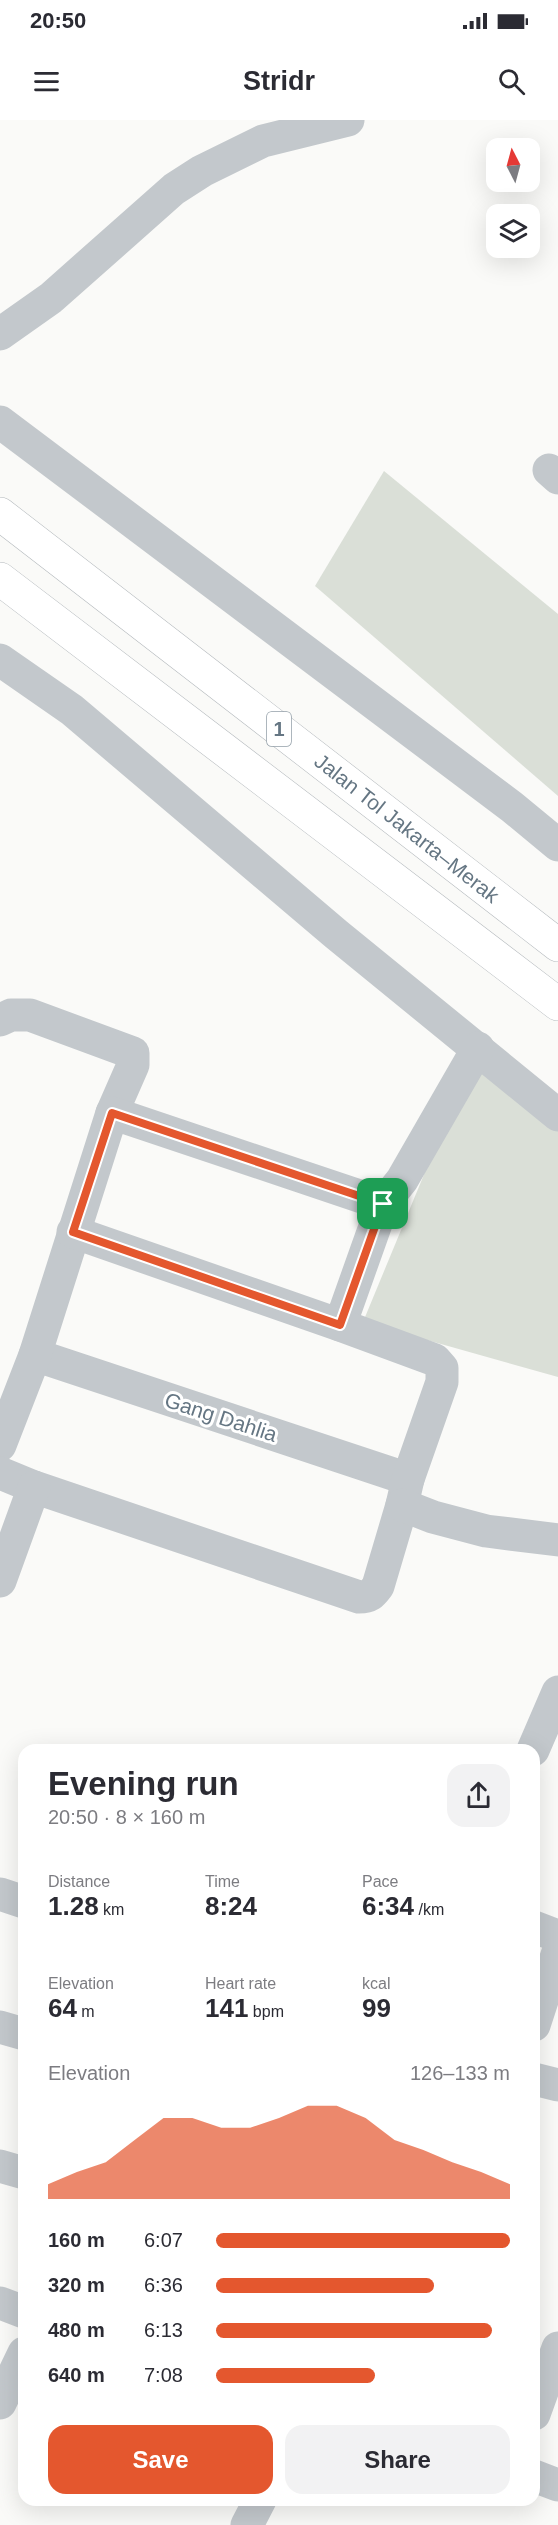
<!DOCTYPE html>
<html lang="en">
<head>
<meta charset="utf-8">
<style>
  body { margin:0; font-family:Helvetica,sans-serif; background:#f2f2f3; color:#2b2b33; height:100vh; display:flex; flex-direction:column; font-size:22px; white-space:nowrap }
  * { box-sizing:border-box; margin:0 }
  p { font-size:20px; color:#7c7c81 }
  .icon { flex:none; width:33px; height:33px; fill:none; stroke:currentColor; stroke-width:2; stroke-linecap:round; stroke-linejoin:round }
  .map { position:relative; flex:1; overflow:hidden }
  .drawer { position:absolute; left:18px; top:1624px; width:522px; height:762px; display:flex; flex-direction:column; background:#fff; border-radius:18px; box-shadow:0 6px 24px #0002 }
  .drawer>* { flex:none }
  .needle { width:39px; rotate:354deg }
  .tools { position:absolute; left:486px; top:18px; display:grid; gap:12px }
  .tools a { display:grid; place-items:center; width:54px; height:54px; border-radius:12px; background:#fff; box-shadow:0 6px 24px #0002; font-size:30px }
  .pin { position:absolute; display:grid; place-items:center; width:51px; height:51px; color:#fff; margin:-26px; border-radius:12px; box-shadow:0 3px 9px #0006 }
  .round { display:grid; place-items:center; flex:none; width:63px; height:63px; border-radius:18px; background:#f2f2f3 }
  .headline { display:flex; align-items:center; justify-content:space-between; height:102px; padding:0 30px }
  h1 { font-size:33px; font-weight:700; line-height:45px }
  .metrics { display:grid; grid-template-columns:repeat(3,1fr); gap:9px; height:102px; padding:6px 30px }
  .metrics div { display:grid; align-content:center }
  .metrics b { font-size:26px; font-weight:700 }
  .metrics small { font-size:16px; font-weight:400 }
  .metrics p { font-size:16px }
  .chart { height:168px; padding:12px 30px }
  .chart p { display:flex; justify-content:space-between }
  .chart svg { width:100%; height:108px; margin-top:6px; fill:#e4572e; opacity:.7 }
  .primary-button { display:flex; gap:12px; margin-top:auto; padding:12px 30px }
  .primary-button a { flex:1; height:69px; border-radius:18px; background:#e4572e; color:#fff; font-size:24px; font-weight:700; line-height:69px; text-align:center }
  .primary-button a+a { background:#f2f2f3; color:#2b2b33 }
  ul { padding:0 30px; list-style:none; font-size:20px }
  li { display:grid; grid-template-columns:96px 72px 1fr; align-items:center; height:45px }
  li i { height:15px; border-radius:8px; background:#e4572e }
  .status { display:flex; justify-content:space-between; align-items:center; height:42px; padding:0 30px; background:#fff; direction:ltr }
  .status svg { height:16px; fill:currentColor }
  header { display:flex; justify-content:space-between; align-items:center; height:78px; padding:0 30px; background:#fff; font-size:27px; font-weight:700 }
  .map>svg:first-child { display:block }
  .green { fill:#dadfd7 }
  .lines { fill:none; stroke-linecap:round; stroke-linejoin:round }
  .highway-casing { stroke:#b4b9bd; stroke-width:34 }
  .minor { stroke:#c3c8cc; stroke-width:33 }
  .highway { stroke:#fff; stroke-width:33 }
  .route-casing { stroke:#fff; stroke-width:12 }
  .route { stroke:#e4572e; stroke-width:8 }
  .labels { text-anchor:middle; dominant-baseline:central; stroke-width:6; stroke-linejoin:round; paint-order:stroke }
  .shield { fill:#fff; stroke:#939fa8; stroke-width:1.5 }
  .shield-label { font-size:20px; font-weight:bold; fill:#657683 }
  .street-label { font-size:21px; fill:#657683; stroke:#fff }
</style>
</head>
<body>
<div class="status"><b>20:50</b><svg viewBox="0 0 49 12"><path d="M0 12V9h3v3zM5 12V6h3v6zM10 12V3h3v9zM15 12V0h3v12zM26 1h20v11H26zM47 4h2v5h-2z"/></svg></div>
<header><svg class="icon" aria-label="menu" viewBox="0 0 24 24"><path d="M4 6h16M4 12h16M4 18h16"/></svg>Stridr<svg class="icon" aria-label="search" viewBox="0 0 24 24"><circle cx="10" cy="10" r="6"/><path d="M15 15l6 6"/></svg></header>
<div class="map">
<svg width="558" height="2405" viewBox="0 0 558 2405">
  <rect width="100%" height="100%" fill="#fafaf8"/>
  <!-- green -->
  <g class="green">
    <polygon points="384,351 558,494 558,676 315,466"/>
    <polygon points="473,936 558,1005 558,1257 363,1202"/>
  </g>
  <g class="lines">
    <!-- highway casing -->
    <g class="highway-casing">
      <g id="highway">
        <polyline points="0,394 558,825"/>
        <polyline points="0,459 558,884"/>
      </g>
    </g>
    <!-- minor -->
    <g class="minor">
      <polyline points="0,214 51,178 174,69 202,51 263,21 348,0"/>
      <polyline points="0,302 512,687 558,725"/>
      <polyline points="549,350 558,358"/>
      <polyline points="0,540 72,590 336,814 558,995"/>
      <polyline points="0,900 11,895 30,895 133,933 133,945 112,993"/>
      <polyline points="340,1205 383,1084 402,1060 478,928"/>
      <polyline points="35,1235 408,1359"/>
      <polyline points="0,1325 35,1235 112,993 383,1084"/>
      <path d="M0,1353L34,1367L359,1477C370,1477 372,1474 378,1466L402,1385L408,1359L442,1262V1248L435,1240L340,1205L73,1112"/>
      <polyline points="402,1385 433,1397 486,1411 558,1420"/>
      <polyline points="0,1461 34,1367"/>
      <polyline points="533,1630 558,1572"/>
      <polyline points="0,1774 24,1782"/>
      <polyline points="534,1807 558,1816"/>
      <polyline points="534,1905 558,1832"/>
      <polyline points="0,1907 24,1914"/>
      <polyline points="534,1959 558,1965"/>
      <polyline points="0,2046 24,2053"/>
      <polyline points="0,2183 24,2192"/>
      <polyline points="0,2283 24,2233"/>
      <polyline points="534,2294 558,2228"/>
      <polyline points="534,2356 558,2365"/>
      <polyline points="247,2405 260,2380"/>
    </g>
    <!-- highway -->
    <use href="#highway" class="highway"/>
  </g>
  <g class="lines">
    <!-- route casing -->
    <g class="route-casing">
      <polygon id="route" points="112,993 383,1084 340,1205 73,1112"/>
    </g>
    <!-- route -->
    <use href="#route" class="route"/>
  </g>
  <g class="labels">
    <!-- shield labels -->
    <rect class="shield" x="267" y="592" width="24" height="34" rx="4.5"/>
    <g class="shield-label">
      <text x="279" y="609">1</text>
    </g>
    <!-- street labels -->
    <g class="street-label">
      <text transform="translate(407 708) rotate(38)">Jalan Tol Jakarta–Merak</text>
      <text transform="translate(221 1297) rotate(18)">Gang Dahlia</text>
    </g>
  </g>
</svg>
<div class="tools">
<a><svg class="needle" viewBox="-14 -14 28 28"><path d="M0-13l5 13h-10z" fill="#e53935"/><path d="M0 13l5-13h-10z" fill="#7c7c81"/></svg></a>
<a><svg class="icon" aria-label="layers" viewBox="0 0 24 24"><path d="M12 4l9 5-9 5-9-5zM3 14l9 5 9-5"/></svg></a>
</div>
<div class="pin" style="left:383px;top:1084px;background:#1e9e55"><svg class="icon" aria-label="arrive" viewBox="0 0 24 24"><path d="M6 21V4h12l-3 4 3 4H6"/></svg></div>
<section class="drawer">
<div class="headline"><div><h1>Evening run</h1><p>20:50 · 8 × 160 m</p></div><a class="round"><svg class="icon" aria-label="share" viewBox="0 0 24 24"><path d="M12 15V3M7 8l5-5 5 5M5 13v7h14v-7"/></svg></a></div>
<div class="metrics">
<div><p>Distance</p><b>1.28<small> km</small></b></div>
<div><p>Time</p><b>8:24</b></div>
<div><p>Pace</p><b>6:34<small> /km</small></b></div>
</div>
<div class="metrics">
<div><p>Elevation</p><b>64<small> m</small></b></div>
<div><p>Heart rate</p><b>141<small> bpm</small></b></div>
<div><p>kcal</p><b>99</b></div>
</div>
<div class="chart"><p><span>Elevation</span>126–133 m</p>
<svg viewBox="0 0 160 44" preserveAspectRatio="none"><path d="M0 44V38L10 33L20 29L30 20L40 11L50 11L60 15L70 15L80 11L90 6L100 6L110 11L120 20L130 24L140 29L150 33L160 38V44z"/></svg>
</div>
<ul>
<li><b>160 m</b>6:07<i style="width:100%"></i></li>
<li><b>320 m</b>6:36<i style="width:74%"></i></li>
<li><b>480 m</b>6:13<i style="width:94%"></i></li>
<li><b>640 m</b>7:08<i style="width:54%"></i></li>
</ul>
<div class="primary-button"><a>Save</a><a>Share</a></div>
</section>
</div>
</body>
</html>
